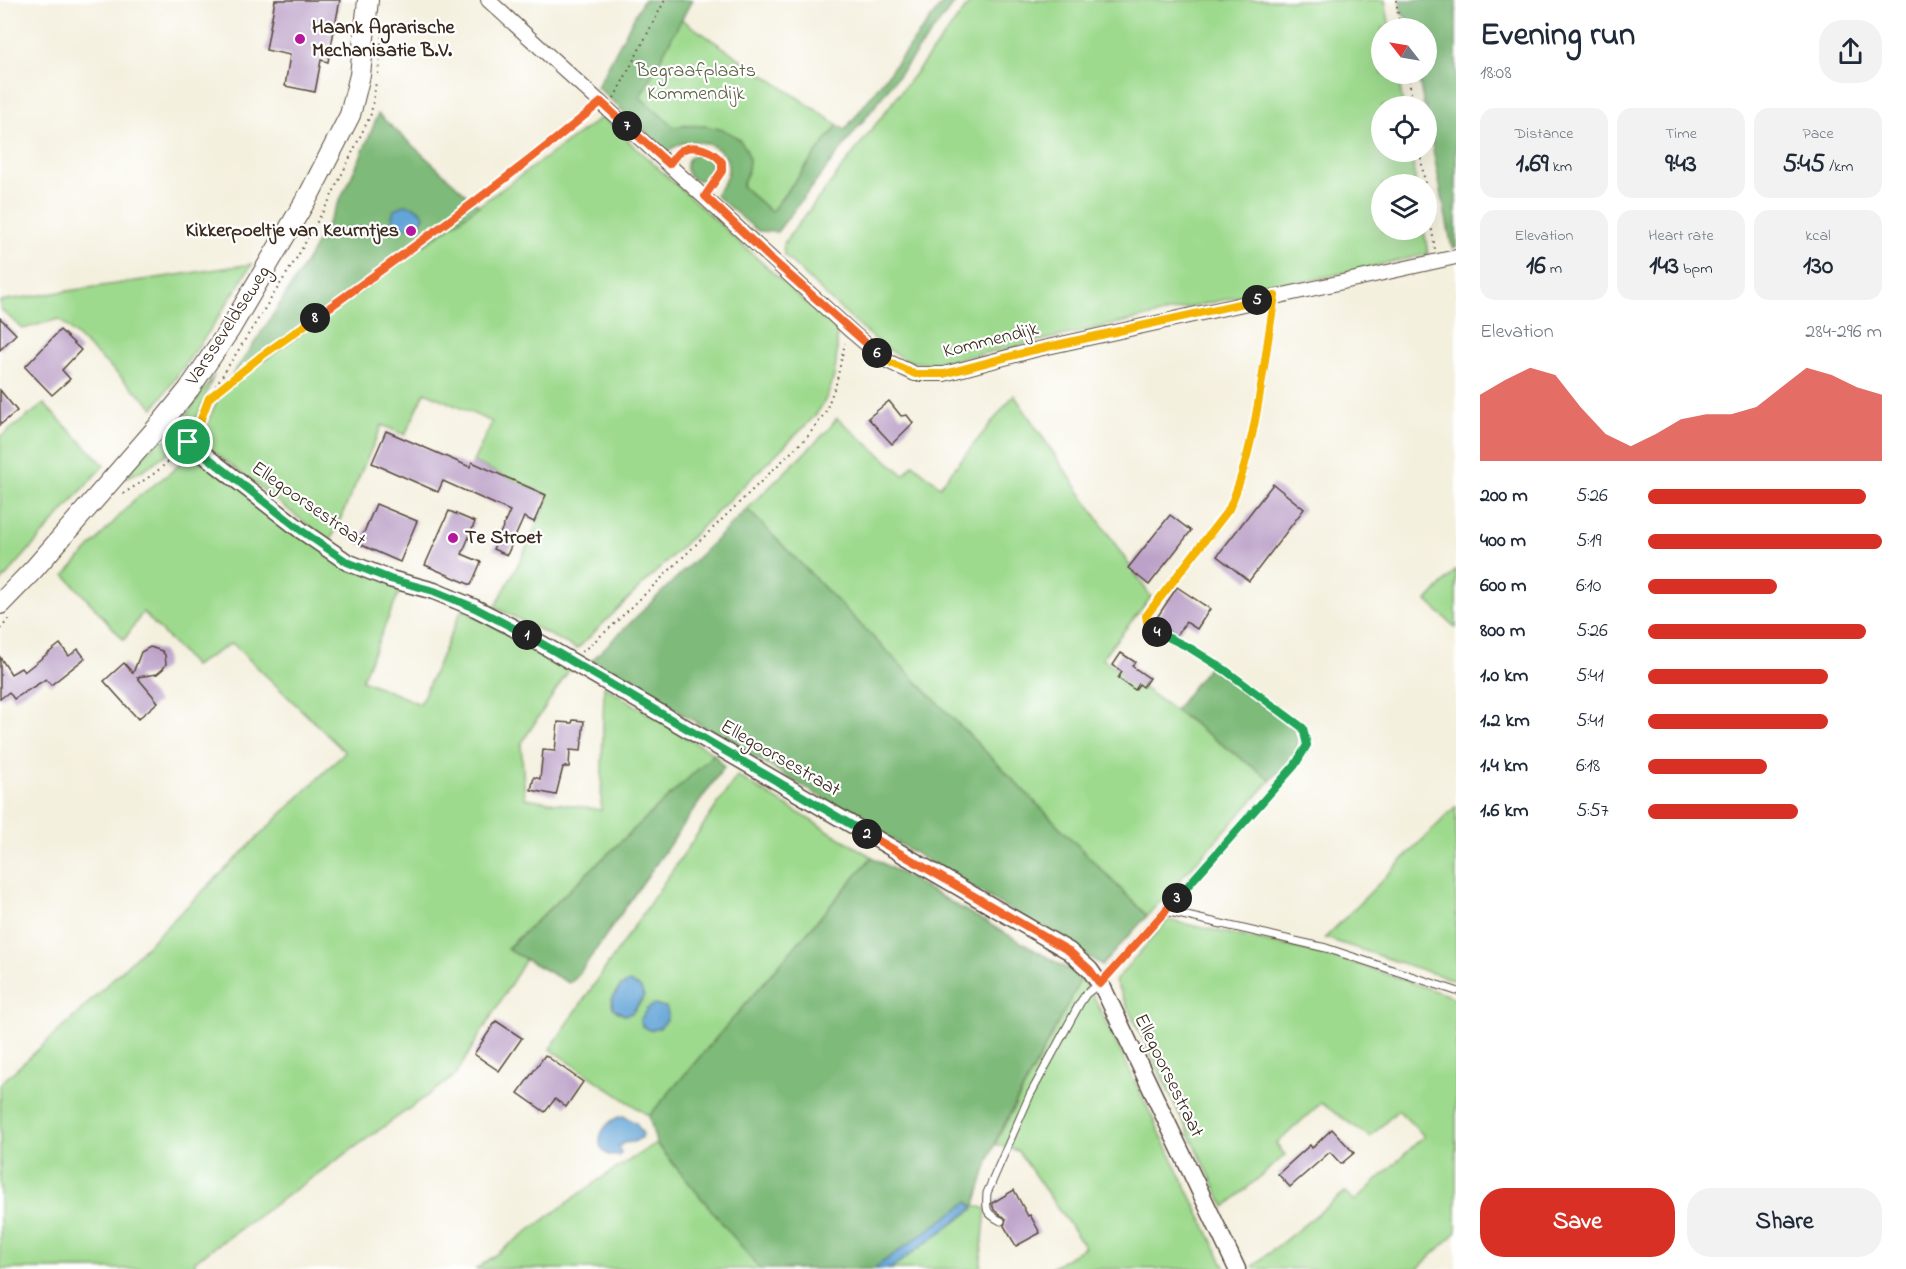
<!DOCTYPE html>
<html lang="en">
<head>
<meta charset="utf-8">
<style>
  body { margin:0; font-family:"Indie Flower",sans-serif; background:#f2f2f3; color:#1f2937; height:100vh; display:flex; flex-direction:column; font-size:22px; white-space:nowrap }
  * { box-sizing:border-box; margin:0 }
  p { font-size:20px; color:#747a83 }
  .icon { flex:none; width:33px; height:33px; fill:none; stroke:currentColor; stroke-width:2; stroke-linecap:round; stroke-linejoin:round }
  .map { position:relative; flex:1; overflow:hidden }
  .panel { display:flex; flex-direction:column; background:#fff; width:450px }
  .panel>* { flex:none }
  .needle { width:39px; rotate:301deg }
  .controls { position:absolute; left:1371px; top:18px; display:grid; gap:12px }
  .controls a { display:grid; place-items:center; width:66px; height:66px; border-radius:50%; background:#fff; box-shadow:0 6px 24px #0002; font-size:30px }
  .pin { position:absolute; display:grid; place-items:center; width:51px; height:51px; color:#fff; margin:-26px; border:3px solid #fff; border-radius:50%; box-shadow:0 2px 6px #0007 }
  .km { position:absolute; width:30px; height:30px; margin:-15px; border-radius:50%; background:#222; color:#fff; font-size:16px; line-height:30px; text-align:center }
  .round { display:grid; place-items:center; flex:none; width:63px; height:63px; border-radius:24px; background:#f2f2f3 }
  .summary { display:flex; align-items:center; justify-content:space-between; height:102px; padding:0 24px }
  h1 { font-size:33px; font-weight:700; line-height:45px }
  .figures { display:grid; grid-template-columns:repeat(3,1fr); gap:9px; height:102px; padding:6px 24px }
  .figures div { display:grid; align-content:center; border-radius:15px; background:#f2f2f3; text-align:center }
  .figures b { font-size:26px; font-weight:700 }
  .figures small { font-size:16px; font-weight:400 }
  .figures p { font-size:16px }
  .chart { height:168px; padding:12px 24px }
  .chart p { display:flex; justify-content:space-between }
  .chart svg { width:100%; height:108px; margin-top:6px; fill:#d93025; opacity:.7 }
  .cta { display:flex; gap:12px; margin-top:auto; padding:12px 24px }
  .cta a { flex:1; height:69px; border-radius:24px; background:#d93025; color:#fff; font-size:24px; font-weight:700; line-height:69px; text-align:center }
  .cta a+a { background:#f2f2f3; color:#1f2937 }
  ul { padding:0 24px; list-style:none; font-size:20px }
  li { display:grid; grid-template-columns:96px 72px 1fr; align-items:center; height:45px }
  li i { height:15px; border-radius:8px; background:#d93025 }
  main { display:flex; flex:1; min-height:0 }
  .map>svg:first-child { display:block }
  .green { fill:#9eda8e; stroke:#6c8256; stroke-width:1.5; fill-rule:evenodd }
  .forest { fill:#7eba79; stroke:#5c724c; stroke-width:1.5 }
  .water { fill:#63a5d7; stroke:#4f687a; stroke-width:1.5 }
  .building { fill:#bca1c8 }
  .lines { fill:none; stroke-linecap:round; stroke-linejoin:round }
  .service-casing { stroke:#57483b; stroke-width:9 }
  .minor-casing { stroke:#57483b; stroke-width:16 }
  .tertiary-casing { stroke:#57483b; stroke-width:19 }
  .secondary-casing { stroke:#57483b; stroke-width:22 }
  .path { stroke:#57483b; stroke-width:2; stroke-dasharray:1.5 4.5; stroke-linecap:butt }
  .service { stroke:#fff; stroke-width:7 }
  .minor { stroke:#fff; stroke-width:14 }
  .tertiary { stroke:#fff; stroke-width:16 }
  .secondary { stroke:#fff; stroke-width:20 }
  .split-1-casing { stroke:#fff; stroke-width:12 }
  .split-2-casing { stroke:#fff; stroke-width:12 }
  .split-3-casing { stroke:#fff; stroke-width:12 }
  .split-4-casing { stroke:#fff; stroke-width:12 }
  .split-5-casing { stroke:#fff; stroke-width:12 }
  .split-6-casing { stroke:#fff; stroke-width:12 }
  .split-7-casing { stroke:#fff; stroke-width:12 }
  .split-8-casing { stroke:#fff; stroke-width:12 }
  .split-9-casing { stroke:#fff; stroke-width:12 }
  .split-1 { stroke:#22a559; stroke-width:8 }
  .split-2 { stroke:#22a559; stroke-width:8 }
  .split-3 { stroke:#f0652b; stroke-width:8 }
  .split-4 { stroke:#22a559; stroke-width:8 }
  .split-5 { stroke:#f5b400; stroke-width:8 }
  .split-6 { stroke:#f5b400; stroke-width:8 }
  .split-7 { stroke:#f0652b; stroke-width:8 }
  .split-8 { stroke:#f0652b; stroke-width:8 }
  .split-9 { stroke:#f5b400; stroke-width:8 }
  .poi-dot { fill:#b5179e; stroke:#fff; stroke-width:2 }
  .labels { text-anchor:middle; dominant-baseline:central; stroke-width:4.5; stroke-linejoin:round; paint-order:stroke }
  .poi-label { font-size:20px; font-weight:bold; fill:#3b2a1e; stroke:#fff; text-anchor:start }
  .park-label { font-size:20px; fill:#595f40; stroke:#fff }
  .street-label { font-size:20px; fill:#3b2a1e; stroke:#fff }
</style>
</head>
<body>
<main>
<div class="map">
<svg width="1456" height="1269" viewBox="0 0 1456 1269">
  <rect width="100%" height="100%" fill="#fff"/>
  <filter id="ink" filterUnits="userSpaceOnUse"><feTurbulence type="fractalNoise" baseFrequency=".0167" numOctaves="2"/><feDisplacementMap in="SourceGraphic" scale="12" xChannelSelector="R" yChannelSelector="G"/><feConvolveMatrix kernelMatrix="1 2 1 2 8 2 1 2 1" color-interpolation-filters="sRGB"/></filter>
  <filter id="wash" filterUnits="userSpaceOnUse"><feTurbulence type="fractalNoise" baseFrequency=".008" numOctaves="4" result="noise"/><feDisplacementMap in="SourceGraphic" scale="24" xChannelSelector="R" yChannelSelector="G"/><feGaussianBlur stdDeviation="1.35" result="paint"/><feColorMatrix in="noise" values="0 0 0 0 0 0 0 0 0 0 0 0 0 0 0 0 0 1.4 0 .05"/><feComposite in="paint" operator="in"/></filter>
  <g filter="url(#wash)">
    <rect width="100%" height="100%" fill="#f4f0de"/>
    <!-- green -->
    <g class="green">
      <path d="M972,0H1385L1390,28H1382V74H1398L1403,106H1382V152H1411L1416,184H1382V230H1424L1428,254L986,353C964,357 937,365 914,362C885,358 809,278 784,255L783,244Z"/>
      <polygon points="681,19 838,125 771,212 742,186 748,172 686,125 674,128 640,97"/>
      <path d="M602,117L837,331C838,364 835,391 814,417L577,649L495,607L523,555L549,496L473,462L492,422L425,392L405,435L382,425L330,542L200,441L221,391Z"/>
      <polygon points="252,264 212,327 154,408 59,319 23,329 0,309 0,301"/>
      <polygon points="214,375 193,427 190,433 184,423 186,416"/>
      <polygon points="1014,395 1151,597 1102,658 1271,780 1147,916 747,509 828,430 837,418 904,475 913,464 940,486"/>
      <polygon points="44,404 104,465 0,583 0,437"/>
      <path d="M159,440L166,441L175,447C158,460 143,473 122,478Z"/>
      <polygon points="189,453 400,590 362,680 420,704 462,609 571,667 521,744 525,798 601,810 604,686 714,754 507,948 526,959 455,1076 195,1261 195,1269 0,1269 0,1084 74,1017 345,752 232,643 194,666 143,612 124,640 65,575 134,500 175,469"/>
      <polygon points="1456,570 1456,628 1427,601"/>
      <path d="M737,776L872,857L649,1116L550,1049ZM621,986L643,999L632,1013L624,1015L616,1011L612,1004L615,993Z"/>
      <polygon points="1456,806 1456,981 1325,938"/>
      <polygon points="1168,920 1319,953 1358,964 1456,998 1456,1233 1417,1269 1255,1269 1253,1266 1345,1192 1355,1201 1424,1136 1398,1110 1370,1137 1321,1103 1276,1144 1285,1155 1225,1207 1115,981"/>
      <polygon points="1082,977 1093,995 1226,1269 1050,1269 1085,1247 1018,1151 995,1144"/>
      <polygon points="656,1143 760,1269 476,1269 600,1179"/>
      <polygon points="975,1205 986,1209 980,1269 890,1269 974,1209 973,1206"/>
    </g>
    <!-- forest -->
    <g class="forest">
      <path d="M643,0H692L640,97L674,127C700,123 743,125 749,159C750,168 745,178 742,186L771,212L838,125L845,130L945,0H957L777,232L758,231L715,195C721,187 728,179 728,169C729,146 698,137 680,144C676,146 671,149 667,151L597,87Z"/>
      <polygon points="1400,0 1456,0 1456,247 1452,248 1427,119 1426,106 1424,106 1418,74 1426,74 1426,28 1409,28 1406,17 1402,14"/>
      <path d="M378,114L479,206L221,391C282,305 341,213 378,114Z"/>
      <circle cx="699" cy="167" r="13"/>
      <polygon points="747,509 1147,916 1102,965 592,660"/>
      <path d="M1209,666L1295,727C1307,751 1286,764 1271,780L1175,710Z"/>
      <polygon points="714,754 724,767 576,978 569,983 507,949"/>
      <polygon points="872,857 1082,977 998,1136 987,1165 975,1205 973,1206 968,1202 873,1269 760,1269 656,1143 649,1116"/>
    </g>
    <!-- water -->
    <g class="water">
      <path d="M404,205C411,205 421,208 424,216C419,232 400,231 392,217L394,210Z"/>
      <polygon points="629,982 640,987 644,996 632,1013 624,1015 613,1008 612,999 621,986"/>
      <path d="M653,1005L666,1007C671,1016 666,1022 660,1028L649,1030L642,1026L640,1020L647,1009Z"/>
      <path d="M623,1116L636,1123L643,1134L641,1138L634,1142L623,1143L619,1148L621,1153L619,1156C588,1157 599,1120 623,1116Z"/>
      <polygon points="968,1202 974,1208 890,1269 873,1269"/>
    </g>
    <g id="blocks">
      <!-- building -->
      <g class="building">
        <polygon points="275,0 340,0 328,62 321,60 315,92 285,86 290,55 266,50"/>
        <polygon points="0,318 16,334 0,350"/>
        <polygon points="60,330 81,350 62,370 70,379 52,395 25,367"/>
        <polygon points="0,390 17,411 0,425"/>
        <polygon points="889,401 901,416 907,415 913,423 892,444 868,418"/>
        <polygon points="386,431 470,467 472,462 546,495 534,522 524,517 507,555 493,549 510,511 443,481 438,492 372,463"/>
        <polygon points="1273,484 1304,509 1249,581 1217,556"/>
        <polygon points="376,504 417,521 400,562 359,544"/>
        <polygon points="449,511 475,522 462,554 481,562 471,585 425,565"/>
        <polygon points="1170,515 1191,531 1149,585 1128,568"/>
        <polygon points="1177,587 1210,609 1197,629 1186,622 1176,636 1154,622"/>
        <polygon points="60,644 69,656 78,649 85,658 51,685 46,679 14,699 9,692 0,699 0,657 11,674 21,668 24,672"/>
        <polygon points="150,647 162,651 165,655 166,664 163,669 157,674 137,677 158,702 138,719 104,681 124,663 133,673 141,652"/>
        <polygon points="1121,653 1135,662 1132,666 1149,678 1143,687 1139,684 1135,690 1118,678 1122,672 1113,665"/>
        <polygon points="573,720 584,721 581,751 570,750 569,767 563,767 556,795 531,790 534,777 540,779 543,750 555,751 558,722 572,723"/>
        <polygon points="496,1021 522,1038 499,1071 474,1054"/>
        <polygon points="545,1055 583,1082 566,1107 555,1099 545,1112 518,1093"/>
        <polygon points="1332,1129 1354,1153 1341,1164 1330,1152 1290,1187 1278,1174 1310,1145 1312,1148"/>
        <polygon points="1014,1190 1028,1216 1030,1215 1040,1233 1016,1246 1004,1226 1006,1219 994,1210 992,1203"/>
      </g>
    </g>
  </g>
  <g filter="url(#ink)">
    <use href="#blocks" fill-opacity="0" stroke="#57483b" stroke-width="1.5"/>
    <g class="lines">
      <!-- service casing -->
      <g class="service-casing">
        <g id="service">
          <path d="M669,164C673,160 677,152 682,150C696,143 713,151 722,162V171L705,196"/>
          <polyline points="1165,911 1326,948 1456,991"/>
          <path d="M1001,1221C985,1213 986,1210 987,1193L1030,1095L1080,1003L1086,994L1099,984L1295,765L1307,745L1303,728L1225,670L1190,648L1163,636L1148,627L1146,616L1229,509C1257,446 1263,364 1275,296"/>
        </g>
      </g>
      <!-- minor casing -->
      <g class="minor-casing">
        <polyline id="minor" points="488,0 852,332 885,360 915,374 944,374 1034,350 1456,257"/>
      </g>
      <!-- tertiary casing -->
      <g class="tertiary-casing">
        <polyline id="tertiary" points="162,422 302,531 347,562 390,579 434,591 475,608 514,628 1069,951 1090,970 1104,990 1237,1269"/>
      </g>
      <!-- secondary casing -->
      <g class="secondary-casing">
        <polyline id="secondary" points="0,604 34,569 162,422 189,389 230,329 310,193 350,115 360,75 368,0"/>
      </g>
      <!-- path -->
      <g class="path">
        <polyline points="1396,0 1400,28"/>
        <polyline points="378,74 382,35"/>
        <polyline points="1408,74 1413,106"/>
        <polyline points="614,98 665,0"/>
        <polyline points="1420,152 1425,184"/>
        <polyline points="1426,194 1435,249"/>
        <path d="M211,397C332,296 470,216 590,112"/>
        <polyline points="197,430 209,398 217,384 296,259 330,199 371,114 376,82"/>
        <polyline points="123,494 155,473 178,453"/>
        <polyline points="0,629 12,616"/>
        <polyline points="582,652 611,627 808,436 825,413 836,384 845,343"/>
      </g>
      <!-- service -->
      <use href="#service" class="service"/>
      <!-- minor -->
      <use href="#minor" class="minor"/>
      <!-- tertiary -->
      <use href="#tertiary" class="tertiary"/>
      <!-- secondary -->
      <use href="#secondary" class="secondary"/>
    </g>
  </g>
  <g class="lines" filter="url(#ink)">
    <!-- split-1 casing -->
    <g class="split-1-casing">
      <polyline id="split-1" points="188,442 302,531 347,562 390,579 434,591 475,608 527,635"/>
    </g>
    <!-- split-2 casing -->
    <g class="split-2-casing">
      <polyline id="split-2" points="527,635 867,834"/>
    </g>
    <!-- split-3 casing -->
    <g class="split-3-casing">
      <polyline id="split-3" points="867,834 1069,951 1090,970 1100,984 1177,898"/>
    </g>
    <!-- split-4 casing -->
    <g class="split-4-casing">
      <polyline id="split-4" points="1157,632 1190,648 1225,670 1303,728 1307,745 1295,765 1177,898"/>
    </g>
    <!-- split-5 casing -->
    <g class="split-5-casing">
      <path id="split-5" d="M1157,632L1148,627L1146,616L1229,509C1257,446 1263,364 1275,296L1257,300"/>
    </g>
    <!-- split-6 casing -->
    <g class="split-6-casing">
      <polyline id="split-6" points="877,353 885,360 915,374 944,374 1034,350 1257,300"/>
    </g>
    <!-- split-7 casing -->
    <g class="split-7-casing">
      <path id="split-7" d="M627,126L669,164C673,160 677,152 682,150C696,143 713,151 722,162V171L705,196L768,256L877,353"/>
    </g>
    <!-- split-8 casing -->
    <g class="split-8-casing">
      <path id="split-8" d="M315,318C412,248 509,179 601,102L627,126"/>
    </g>
    <!-- split-9 casing -->
    <g class="split-9-casing">
      <polyline id="split-9" points="188,442 196,432 209,398 260,357 315,318"/>
    </g>
    <!-- split-1 -->
    <use href="#split-1" class="split-1"/>
    <!-- split-2 -->
    <use href="#split-2" class="split-2"/>
    <!-- split-3 -->
    <use href="#split-3" class="split-3"/>
    <!-- split-4 -->
    <use href="#split-4" class="split-4"/>
    <!-- split-5 -->
    <use href="#split-5" class="split-5"/>
    <!-- split-6 -->
    <use href="#split-6" class="split-6"/>
    <!-- split-7 -->
    <use href="#split-7" class="split-7"/>
    <!-- split-8 -->
    <use href="#split-8" class="split-8"/>
    <!-- split-9 -->
    <use href="#split-9" class="split-9"/>
  </g>
  <!-- markers -->
  <g class="poi-dot">
    <circle cx="300" cy="39" r="6"/>
    <circle cx="411" cy="231" r="6"/>
    <circle cx="453" cy="538" r="6"/>
  </g>
  <g class="labels">
    <!-- poi labels -->
    <g class="poi-label">
      <text x="312" y="28">Haank Agrarische<tspan x="312" dy="23">Mechanisatie B.V.</tspan></text>
      <text x="399" y="231" text-anchor="end">Kikkerpoeltje van Keurntjes</text>
      <text x="465" y="538">Te Stroet</text>
    </g>
    <!-- park labels -->
    <g class="park-label">
      <text x="696" y="71">Begraafplaats<tspan x="696" dy="23">Kommendijk</tspan></text>
    </g>
    <!-- street labels -->
    <g class="street-label">
      <text transform="translate(229 326) rotate(-57)">Varsseveldseweg</text>
      <text transform="translate(991 341) rotate(-14)">Kommendijk</text>
      <text transform="translate(308 505) rotate(35)">Ellegoorsestraat</text>
      <text transform="translate(780 759) rotate(30)">Ellegoorsestraat</text>
      <text transform="translate(1168 1076) rotate(64)">Ellegoorsestraat</text>
    </g>
  </g>
</svg>
<div class="controls">
<a><svg class="needle" viewBox="-14 -14 28 28"><path d="M0-13l5 13h-10z" fill="#e53935"/><path d="M0 13l5-13h-10z" fill="#747a83"/></svg></a>
<a><svg class="icon" aria-label="locate" viewBox="0 0 24 24"><circle cx="12" cy="12" r="6"/><path d="M12 2v4M12 18v4M2 12h4M18 12h4"/></svg></a>
<a><svg class="icon" aria-label="layers" viewBox="0 0 24 24"><path d="M12 4l9 5-9 5-9-5zM3 14l9 5 9-5"/></svg></a>
</div>
<div class="pin" style="left:188px;top:442px;background:#1e9e55"><svg class="icon" aria-label="arrive" viewBox="0 0 24 24"><path d="M6 21V4h12l-3 4 3 4H6"/></svg></div>
<b class="km" style="left:527px;top:635px">1</b>
<b class="km" style="left:867px;top:834px">2</b>
<b class="km" style="left:1177px;top:898px">3</b>
<b class="km" style="left:1157px;top:632px">4</b>
<b class="km" style="left:1257px;top:300px">5</b>
<b class="km" style="left:877px;top:353px">6</b>
<b class="km" style="left:627px;top:126px">7</b>
<b class="km" style="left:315px;top:318px">8</b>
</div>
<section class="panel">
<div class="summary"><div><h1>Evening run</h1><p>18:08</p></div><a class="round"><svg class="icon" aria-label="share" viewBox="0 0 24 24"><path d="M12 15V3M7 8l5-5 5 5M5 13v7h14v-7"/></svg></a></div>
<div class="figures">
<div><p>Distance</p><b>1.69<small> km</small></b></div>
<div><p>Time</p><b>9:43</b></div>
<div><p>Pace</p><b>5:45<small> /km</small></b></div>
</div>
<div class="figures">
<div><p>Elevation</p><b>16<small> m</small></b></div>
<div><p>Heart rate</p><b>143<small> bpm</small></b></div>
<div><p>kcal</p><b>130</b></div>
</div>
<div class="chart"><p><span>Elevation</span>284–296 m</p>
<svg viewBox="0 0 160 44" preserveAspectRatio="none"><path d="M0 44V17L10 11L20 6L30 9L40 22L50 33L60 38L70 33L80 27L90 25L100 25L110 22L120 14L130 6L140 9L150 14L160 17V44z"/></svg>
</div>
<ul>
<li><b>200 m</b>5:26<i style="width:93%"></i></li>
<li><b>400 m</b>5:19<i style="width:100%"></i></li>
<li><b>600 m</b>6:10<i style="width:55%"></i></li>
<li><b>800 m</b>5:26<i style="width:93%"></i></li>
<li><b>1.0 km</b>5:41<i style="width:77%"></i></li>
<li><b>1.2 km</b>5:41<i style="width:77%"></i></li>
<li><b>1.4 km</b>6:18<i style="width:51%"></i></li>
<li><b>1.6 km</b>5:57<i style="width:64%"></i></li>
</ul>
<div class="cta"><a>Save</a><a>Share</a></div>
</section>
</main>
</body>
</html>
